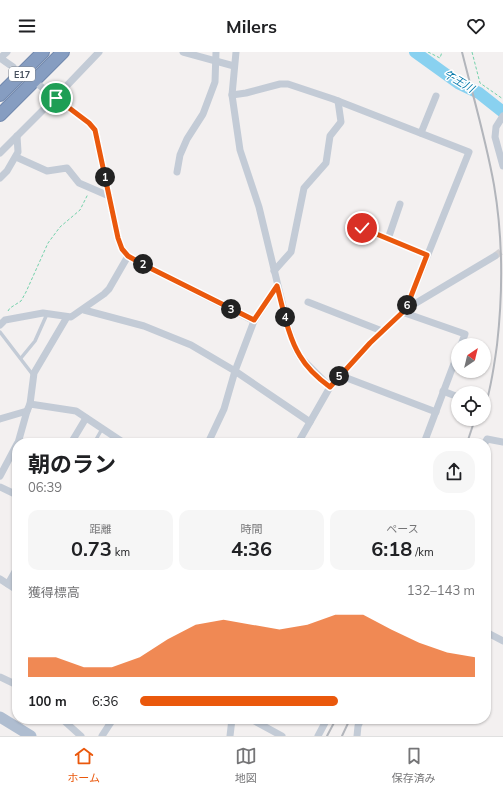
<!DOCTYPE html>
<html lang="ja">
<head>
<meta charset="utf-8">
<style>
  body { margin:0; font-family:Mulish,"Noto Sans JP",sans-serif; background:#f6f6f6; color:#202124; height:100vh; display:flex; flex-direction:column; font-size:15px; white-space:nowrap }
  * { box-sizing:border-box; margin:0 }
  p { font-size:13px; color:#757577 }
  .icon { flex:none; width:22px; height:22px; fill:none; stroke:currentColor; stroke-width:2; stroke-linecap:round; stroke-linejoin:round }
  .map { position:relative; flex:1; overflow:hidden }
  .drawer { position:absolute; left:12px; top:386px; width:479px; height:286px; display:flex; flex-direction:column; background:#fff; border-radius:16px; box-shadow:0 1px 3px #0004 }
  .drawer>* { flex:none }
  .needle { width:26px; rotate:35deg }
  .controls { position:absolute; left:451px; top:286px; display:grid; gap:8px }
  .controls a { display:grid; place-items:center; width:40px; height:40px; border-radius:50%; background:#fff; box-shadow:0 1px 3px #0004; font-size:20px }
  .pin { position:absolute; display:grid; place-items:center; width:34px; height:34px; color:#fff; margin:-17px; border:2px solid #fff; border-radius:50%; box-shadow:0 1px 4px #0007 }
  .km { position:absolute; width:20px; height:20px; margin:-10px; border-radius:50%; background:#222; color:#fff; font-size:11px; line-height:20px; text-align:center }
  .round { display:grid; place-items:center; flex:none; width:42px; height:42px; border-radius:16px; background:#f6f6f6 }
  .headline { display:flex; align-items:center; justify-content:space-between; height:68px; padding:0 16px }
  h1 { font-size:22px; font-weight:700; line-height:30px }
  .metrics { display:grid; grid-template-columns:repeat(3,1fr); gap:6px; height:68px; padding:4px 16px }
  .metrics div { display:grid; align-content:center; border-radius:10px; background:#f6f6f6; text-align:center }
  .metrics b { font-size:20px; font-weight:700 }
  .metrics small { font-size:11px; font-weight:400 }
  .metrics p { font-size:11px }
  .chart { height:112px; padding:8px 16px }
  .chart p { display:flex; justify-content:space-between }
  .chart svg { width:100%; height:72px; margin-top:4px; fill:#ea580c; opacity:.7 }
  ul { padding:0 16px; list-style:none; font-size:13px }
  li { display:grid; grid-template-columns:64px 48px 1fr; align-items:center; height:30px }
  li i { height:10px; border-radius:5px; background:#ea580c }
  header { display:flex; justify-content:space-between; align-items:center; height:52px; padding:0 16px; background:#fff; font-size:18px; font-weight:700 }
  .tabs { display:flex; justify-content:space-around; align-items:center; height:56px; border-top:1px solid #e0e0e0; background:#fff; font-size:11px; color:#757577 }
  .tabs a { display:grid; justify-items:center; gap:2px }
  .tabs .active { color:#ea580c }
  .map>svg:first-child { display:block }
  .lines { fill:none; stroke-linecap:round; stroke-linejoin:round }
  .river { stroke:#89d1f0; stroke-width:12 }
  .street-tunnel { stroke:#d1d0d3; stroke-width:7; stroke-dasharray:7 3.5; stroke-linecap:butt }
  .highway-casing { stroke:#7188ad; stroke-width:14 }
  .path { stroke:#73d1ab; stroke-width:1; stroke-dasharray:3 2; stroke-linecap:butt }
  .lane { stroke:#c3cbd6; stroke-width:3.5 }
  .street { stroke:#c3cbd6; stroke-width:7 }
  .primary { stroke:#afbdd0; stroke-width:11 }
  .highway { stroke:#869dc1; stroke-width:12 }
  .rail { stroke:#b2b5bb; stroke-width:2 }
  .route-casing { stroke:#fff; stroke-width:8 }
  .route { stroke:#ea580c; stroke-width:5 }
  .labels { text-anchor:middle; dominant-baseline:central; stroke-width:3; stroke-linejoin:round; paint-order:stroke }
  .shield { fill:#fff; stroke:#7e858f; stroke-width:1 }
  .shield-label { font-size:9px; font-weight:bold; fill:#47515f }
  .water-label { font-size:11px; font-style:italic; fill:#077aab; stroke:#fff }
</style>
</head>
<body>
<header><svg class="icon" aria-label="menu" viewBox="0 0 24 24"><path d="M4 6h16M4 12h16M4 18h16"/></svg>Milers<svg class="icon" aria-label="heart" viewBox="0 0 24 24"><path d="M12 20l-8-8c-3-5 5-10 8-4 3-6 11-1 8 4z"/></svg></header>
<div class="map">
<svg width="503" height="684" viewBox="0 0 503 684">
  <rect width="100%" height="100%" fill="#f3f0f0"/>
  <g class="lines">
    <!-- river -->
    <polyline class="river" points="415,0 458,31 479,41 503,60"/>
    <!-- street-tunnel -->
    <polyline class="street-tunnel" points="495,204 503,198"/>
    <!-- highway casing -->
    <g class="highway-casing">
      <g id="highway">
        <polyline points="0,43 43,0"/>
        <polyline points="0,63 63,0"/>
      </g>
    </g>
    <!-- path -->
    <g class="path">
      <polyline points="428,0 440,6 442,0"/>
      <polyline points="472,0 480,31 503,47"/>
      <polyline points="8,259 10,256 21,249 26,240 48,191 60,175 80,158 88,142"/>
    </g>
    <!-- lane -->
    <g class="lane">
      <polyline points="0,280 33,323"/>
      <polyline points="21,306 35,289 47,262"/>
      <polyline points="94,391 102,377"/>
    </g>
    <!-- street -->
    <g class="street">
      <polyline points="7,0 0,6 13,15"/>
      <polyline points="183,0 234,14"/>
      <polyline points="236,0 232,43 240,98 259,155 287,271 295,296 300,305 330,335"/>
      <polyline points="39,33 89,71 95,78 118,186 122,197 128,204 146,214 254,269"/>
      <polyline points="232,43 246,41 280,32 288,32 333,47 469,100 406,257"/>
      <polyline points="503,64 496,75 495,85 503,114"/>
      <polyline points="421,81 436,44"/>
      <polyline points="0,101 55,46 99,0"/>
      <polyline points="16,105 47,119 67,116 79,131 109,144"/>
      <polyline points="177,120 180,103 187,87 203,62 215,30 216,0"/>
      <polyline points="0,126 7,119 18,100 17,84"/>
      <polyline points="362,176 427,203"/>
      <polyline points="388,187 400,152"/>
      <polyline points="274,219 291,200 304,136 326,111 330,84 341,70 338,49"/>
      <polyline points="308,250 382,279"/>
      <polyline points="84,258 144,274 191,293 235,319 310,370"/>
      <polyline points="402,260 465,282 461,293"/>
      <polyline points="0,273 5,268 43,261 71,265 104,242 109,237 128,204"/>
      <polyline points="339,323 436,360"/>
      <polyline points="443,339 458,345"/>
      <polyline points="30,352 34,321 67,265"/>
      <polyline points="0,367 27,359"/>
      <polyline points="18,391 27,359 30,352 76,359 124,391"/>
      <polyline points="71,391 86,366"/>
      <polyline points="208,391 224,357 235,319 254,269 277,234"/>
      <polyline points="298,391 330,335 370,291 406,257 495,204"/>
      <polyline points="424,391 458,301"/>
      <polyline points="485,391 487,387 503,390"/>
      <polyline points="0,424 17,392"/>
      <polyline points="0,435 17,443"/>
      <polyline points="0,527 17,538"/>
      <polyline points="8,532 17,516"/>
      <polyline points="486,580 503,589"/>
      <polyline points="0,625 17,633"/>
      <polyline points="62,667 81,684"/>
      <polyline points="251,667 282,684"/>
      <polyline points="102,684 113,667"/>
      <polyline points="230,684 232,667"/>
      <polyline points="318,684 327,667"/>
      <polyline points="357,684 358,674 361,667"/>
    </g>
    <!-- primary -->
    <polyline class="primary" points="0,665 31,684"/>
    <!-- highway -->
    <use href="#highway" class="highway"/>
    <!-- rail -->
    <g class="rail">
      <path d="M462,0C473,44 486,88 494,133C503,186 503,240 497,293C494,315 491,338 484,358"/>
      <polyline points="467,391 475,367"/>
      <polyline points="327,684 336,667"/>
      <polyline points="342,684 350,667"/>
    </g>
  </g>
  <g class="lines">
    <!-- route casing -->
    <g class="route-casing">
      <path id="route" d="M56,46L89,71L95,78L118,186L122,197L128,204L146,214L254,268L277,234C283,256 288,285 300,304C307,316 319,327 330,335L370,291L406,257L427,203L362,176"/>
    </g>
    <!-- route -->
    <use href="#route" class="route"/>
  </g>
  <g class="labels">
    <!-- shield labels -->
    <rect class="shield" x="9" y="15" width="26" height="14" rx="3"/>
    <g class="shield-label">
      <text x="22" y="22">E17</text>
    </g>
    <!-- water labels -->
    <g class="water-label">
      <text transform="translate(459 29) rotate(31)">午王川</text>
    </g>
  </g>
</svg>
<div class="controls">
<a><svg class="needle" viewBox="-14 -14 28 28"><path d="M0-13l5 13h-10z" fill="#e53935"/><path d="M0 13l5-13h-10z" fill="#757577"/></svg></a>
<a><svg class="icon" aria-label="locate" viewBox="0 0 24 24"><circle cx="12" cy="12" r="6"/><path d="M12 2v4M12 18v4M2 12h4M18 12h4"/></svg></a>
</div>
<div class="pin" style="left:56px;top:46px;background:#1e9e55"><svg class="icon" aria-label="arrive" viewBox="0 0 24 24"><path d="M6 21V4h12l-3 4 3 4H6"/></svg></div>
<div class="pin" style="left:362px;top:176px;background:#d93025"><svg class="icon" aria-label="check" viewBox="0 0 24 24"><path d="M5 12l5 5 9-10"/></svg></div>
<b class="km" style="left:105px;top:125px">1</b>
<b class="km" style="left:143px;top:212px">2</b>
<b class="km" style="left:231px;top:257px">3</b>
<b class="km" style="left:285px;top:265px">4</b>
<b class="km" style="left:339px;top:324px">5</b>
<b class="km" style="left:407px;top:253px">6</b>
<section class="drawer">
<div class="headline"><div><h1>朝のラン</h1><p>06:39</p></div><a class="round"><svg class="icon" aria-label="share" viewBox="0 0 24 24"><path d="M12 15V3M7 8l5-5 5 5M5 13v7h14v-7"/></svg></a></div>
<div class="metrics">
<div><p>距離</p><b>0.73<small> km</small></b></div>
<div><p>時間</p><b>4:36</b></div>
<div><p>ペース</p><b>6:18<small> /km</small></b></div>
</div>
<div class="chart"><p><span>獲得標高</span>132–143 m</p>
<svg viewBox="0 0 160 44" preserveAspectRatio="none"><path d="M0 44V32L10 32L20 38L30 38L40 32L50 21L60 12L70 9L80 12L90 15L100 12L110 6L120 6L130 15L140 23L150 29L160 32V44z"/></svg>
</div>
<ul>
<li><b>100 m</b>6:36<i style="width:59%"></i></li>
</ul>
</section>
</div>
<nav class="tabs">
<a class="active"><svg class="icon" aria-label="home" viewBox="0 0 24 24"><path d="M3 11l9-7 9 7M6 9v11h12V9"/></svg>ホーム</a>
<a><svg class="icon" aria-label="map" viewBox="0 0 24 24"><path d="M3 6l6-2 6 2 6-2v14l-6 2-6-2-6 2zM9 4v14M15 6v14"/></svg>地図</a>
<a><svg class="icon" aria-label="saved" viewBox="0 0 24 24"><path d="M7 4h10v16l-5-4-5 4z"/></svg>保存済み</a>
</nav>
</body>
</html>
